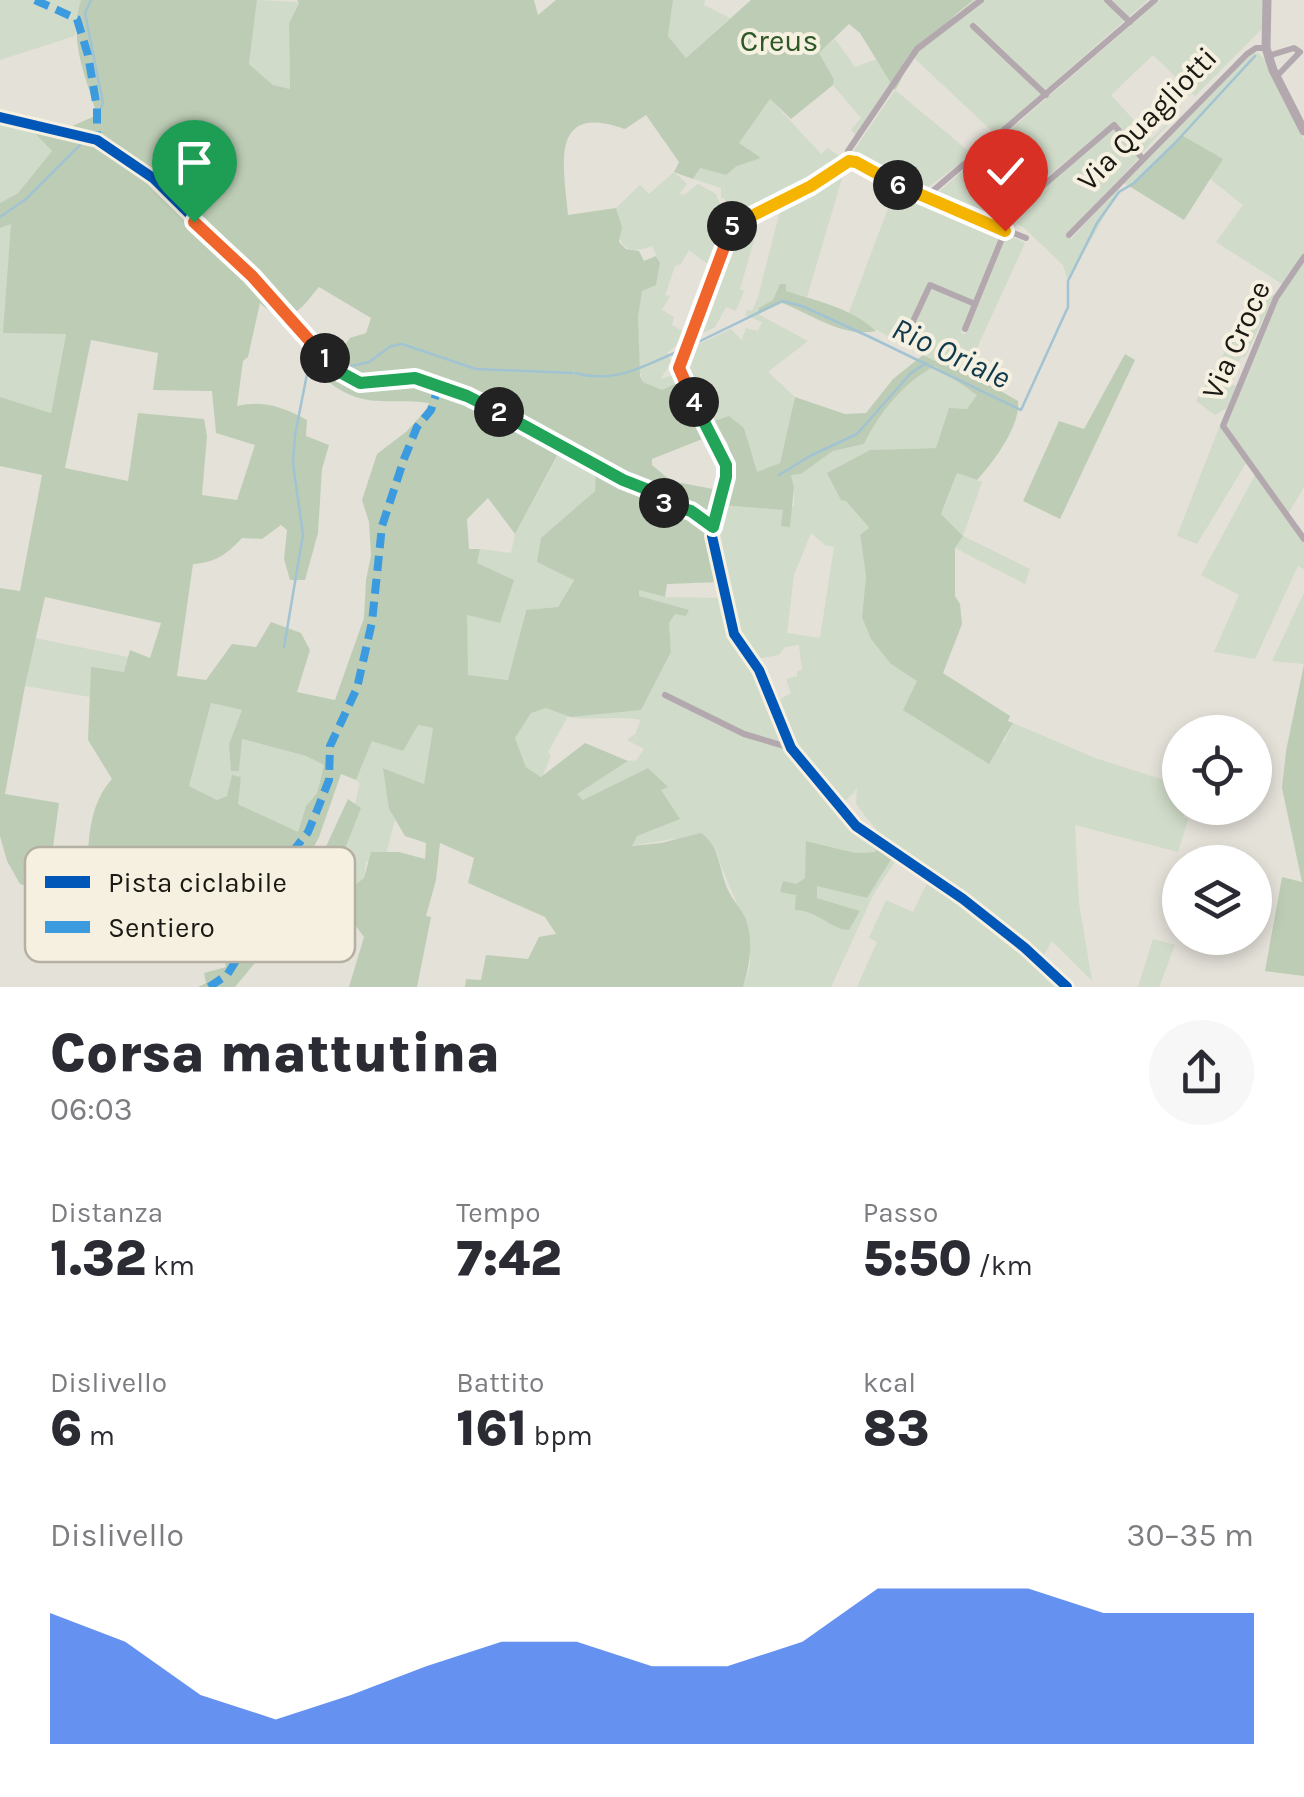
<!DOCTYPE html>
<html lang="it">
<head>
<meta charset="utf-8">
<style>
  body { margin:0; font-family:Karla,sans-serif; background:#f7f7f7; color:#2b2b33; height:100vh; display:flex; flex-direction:column; font-size:38px; white-space:nowrap }
  * { box-sizing:border-box; margin:0 }
  p { font-size:32px; color:#7c7c81 }
  .icon { flex:none; width:55px; height:55px; fill:none; stroke:currentColor; stroke-width:2; stroke-linecap:round; stroke-linejoin:round }
  .map { position:relative; height:987px; overflow:hidden }
  .side { display:flex; flex-direction:column; background:#fff; flex:1 }
  .side>* { flex:none }
  .controls { position:absolute; left:1162px; top:715px; display:grid; gap:20px }
  .controls a { display:grid; place-items:center; width:110px; height:110px; border-radius:50%; background:#fff; box-shadow:0 5px 15px #0003; font-size:50px }
  .pin { position:absolute; display:grid; place-items:center; width:85px; height:85px; color:#fff; margin:-102px -42px; border-radius:50% 50% 50% 0; rotate:-45deg; box-shadow:0 0 10px #0007 }
  .pin .icon { rotate:45deg }
  .km { position:absolute; width:50px; height:50px; margin:-25px; border-radius:50%; background:#222; color:#fff; font-size:28px; line-height:50px; text-align:center }
  .round { display:grid; place-items:center; flex:none; width:105px; height:105px; border-radius:52px; background:#f7f7f7 }
  .headline { display:flex; align-items:center; justify-content:space-between; height:170px; padding:0 50px }
  h1 { font-size:55px; font-weight:800; line-height:75px }
  .figures { display:grid; grid-template-columns:repeat(3,1fr); gap:15px; height:170px; padding:10px 50px }
  .figures div { display:grid; align-content:center }
  .figures b { font-size:50px; font-weight:800 }
  .figures small { font-size:28px; font-weight:400 }
  .figures p { font-size:28px }
  .chart { height:280px; padding:20px 50px }
  .chart p { display:flex; justify-content:space-between }
  .chart svg { width:100%; height:180px; margin-top:10px; fill:#2563eb; opacity:.7 }
  .map>svg:first-child { display:block }
  .green { fill:#d0dbc9; fill-rule:evenodd }
  .forest { fill:#bdcdb5; fill-rule:evenodd }
  .lines { fill:none; stroke-linecap:round; stroke-linejoin:round }
  .stream { stroke:#a2c3d2; stroke-width:2.5 }
  .minor { stroke:#b3a8ae; stroke-width:6 }
  .tertiary { stroke:#b3a8ae; stroke-width:9 }
  .quiet { stroke:#3b9bde; stroke-width:8; stroke-dasharray:15 8; stroke-linecap:butt }
  .cycleway-casing { stroke:#f6f0e1; stroke-width:16 }
  .cycleway { stroke:#0057b8; stroke-width:10 }
  .split-1-casing { stroke:#fff; stroke-width:20 }
  .split-2-casing { stroke:#fff; stroke-width:20 }
  .split-3-casing { stroke:#fff; stroke-width:20 }
  .split-4-casing { stroke:#fff; stroke-width:20 }
  .split-5-casing { stroke:#fff; stroke-width:20 }
  .split-6-casing { stroke:#fff; stroke-width:20 }
  .split-7-casing { stroke:#fff; stroke-width:20 }
  .split-1 { stroke:#f0652b; stroke-width:12 }
  .split-2 { stroke:#22a559; stroke-width:12 }
  .split-3 { stroke:#22a559; stroke-width:12 }
  .split-4 { stroke:#22a559; stroke-width:12 }
  .split-5 { stroke:#f0652b; stroke-width:12 }
  .split-6 { stroke:#f5b400; stroke-width:12 }
  .split-7 { stroke:#f5b400; stroke-width:12 }
  .labels { text-anchor:middle; dominant-baseline:central; stroke-width:8; stroke-linejoin:round; paint-order:stroke }
  .park-label { font-size:30px; fill:#2c5826; stroke:#f6f0e1 }
  .street-label { font-size:30px; fill:#1b1913; stroke:#f6f0e1 }
  .water-label { font-size:32px; font-style:italic; fill:#0f394c; stroke:#f6f0e1 }
  .key { fill:#f6f0e1; stroke:#b4b0a3; stroke-width:2.5 }
  .key-label { font-size:28px; fill:#1b1913 }
</style>
</head>
<body>
<div class="map">
<svg width="1304" height="987" viewBox="0 0 1304 987">
  <rect width="100%" height="100%" fill="#e4e1d9"/>
  <!-- green -->
  <g class="green">
    <polygon points="0,0 81,0 75,36 0,60"/>
    <polygon points="257,0 299,2 289,23 290,89 273,85 249,64"/>
    <polygon points="673,0 705,0 704,5 730,18 686,58 668,36"/>
    <polygon points="973,0 1148,0 995,134 912,56"/>
    <polygon points="1160,0 1266,0 1267,24 1195,96 1153,55 1111,95 1151,139 1180,111 1141,154 1114,122 1026,194 1030,200 1035,200 1037,194 1114,129 1139,158 1067,234 1071,239 1144,160 1251,53 1258,53 1266,60 1304,140 1304,254 1282,284 1216,242 1243,205 1210,179 1222,159 1183,135 1134,183 1129,186 1123,183 1068,281 1063,265 1023,227 1017,224 1010,233 934,196 985,152 1014,174 1035,154 1010,130"/>
    <polygon points="835,39 855,67 877,59 895,90 972,154 922,192 850,156 895,90 891,88 856,135 851,130 861,118 833,85 834,78 819,53"/>
    <polygon points="770,99 821,154 828,148 842,158 842,164 811,185 731,223 724,198 721,198 721,188 693,179 700,167 726,175 737,166 760,158 738,143"/>
    <polygon points="0,119 33,127 32,130 53,150 18,193 0,203"/>
    <path d="M845,168L807,297L786,291L759,309L758,314L808,341L768,372L795,397L780,463L756,473C726,441 667,396 690,348L731,329L742,340L746,328L758,331L762,322L745,315L747,310L752,311L758,297L782,203Z"/>
    <path d="M674,172L687,184L679,194L684,195L698,184L716,194L728,225L713,268L689,250L681,264L675,266L665,295L670,296L662,310L674,317L672,325L689,335L667,353L671,361L661,379L678,373L679,382L662,390L643,382L637,363L638,317L641,291L660,263L652,246C616,260 619,234 616,208L640,185L649,194Z"/>
    <polygon points="896,187 919,201 929,201 1001,232 961,333 965,334 1005,233 1025,243 966,372 946,360 940,363 848,315"/>
    <polygon points="11,223 66,333 51,413 0,397 0,228"/>
    <polygon points="742,225 757,230 740,289 744,291 736,311 726,307 715,327 693,338 729,238 736,226"/>
    <polygon points="1304,259 1304,487 1288,514 1227,433 1227,425 1276,298"/>
    <polygon points="1262,289 1274,296 1245,357 1242,356 1230,373 1234,375 1231,384 1236,386 1227,408 1215,415 1196,401"/>
    <path d="M935,366L978,395L967,409H949L937,448L870,450L846,501L869,529L860,536L866,576L862,617L891,664L918,681L904,709L1004,742L1013,723L1095,758L1180,785V808H1187L1183,817L1188,819L1178,852L1075,825L1079,903L1092,981L1052,941L1042,959L979,907L889,846L856,804L857,789L841,805L793,747L776,702L791,693L786,679L797,676V671L802,670L799,645L785,647L779,655L757,659L737,634L713,536L721,505L784,510L794,506V487L791,474H801L833,451L864,444C880,412 903,383 935,366ZM811,533L825,545L834,547L820,638L787,633L794,575Z"/>
    <polygon points="1220,425 1246,463 1197,544 1177,536"/>
    <polygon points="566,441 596,453 595,491 541,539 538,562 574,579 558,607 525,611 509,680 467,675 467,615 500,623 477,563 480,549 511,553 515,534"/>
    <polygon points="957,473 982,482 963,536 1030,569 1025,584 955,548 941,515"/>
    <polygon points="1255,475 1304,543 1304,569 1298,566 1255,659 1214,652 1239,595 1201,575"/>
    <path d="M639,589L664,597L724,598L732,636L753,664L790,751L854,827L878,847L875,852L856,853L807,841L805,878L796,884V895L810,911L849,930L860,911L817,898V885L867,898L894,855L898,857L873,895L831,987H743C745,980 750,971 750,963C753,927 727,887 717,853L673,839L631,846L661,790L667,787L648,768L584,800L576,794L630,760L636,761L644,749L627,740L635,734L641,720C617,715 594,721 570,717L641,709L671,652L669,623L675,614L639,596Z"/>
    <polygon points="1304,593 1304,664 1272,661"/>
    <polygon points="35,638 128,657 125,672 91,668 90,697 25,686"/>
    <polygon points="211,703 242,710 229,744 239,770 241,739 306,756 324,765 317,793 306,806 298,833 237,803 241,777 227,796 217,800 189,786"/>
    <polygon points="546,708 568,716 548,752 551,756 542,777 526,767 515,738 531,712"/>
    <polygon points="418,725 433,728 424,784 384,768 389,809 395,820 386,854 366,862 364,878 352,887 346,904 312,898 327,862 330,870 344,851 360,808 355,804 360,783 356,780 372,741"/>
    <polygon points="929,879 987,921 1062,987 857,987 877,942 869,938 886,900 913,912"/>
    <polygon points="1153,939 1175,945 1159,987 1138,987"/>
  </g>
  <!-- forest -->
  <g class="forest">
    <path d="M81,0H257L249,64L273,85L290,89L289,23L299,3L297,0H534L538,15L556,0H673L668,36L686,58L751,0H973C950,19 929,38 910,62C903,71 902,81 895,90L860,33L849,24L819,53L834,79L833,85L791,119L770,99L739,143L761,158L737,166L726,175L700,168L693,179L674,172L679,162L646,115L625,129C548,101 564,168 568,215L616,208L622,227L619,242L626,249L639,251L644,261L656,256L660,263L656,285L642,291L638,317L640,376L643,382L662,390L679,382L710,436L652,459V465L671,481L718,490L709,534L721,582L667,584L665,597L639,590V596L689,610L686,616L675,614L669,623L671,652L641,710L570,717L546,708L531,713L515,738L526,767L541,777L585,743L628,761L577,794L583,800L648,768L668,787L661,790L680,819L637,836L632,846L661,843L701,833C720,846 719,870 728,890C732,899 741,909 745,917C754,938 750,965 743,987H465L466,979L481,980L486,955L528,959L539,937L556,934L545,917L468,883L474,858L440,843L436,880L426,916L431,917L417,987H349L364,937L352,921L347,937L316,926L312,913L301,908L305,896L346,904L352,887L364,878L371,852H399L425,859L426,843L405,836L389,809L383,768L424,784L433,728L418,725L403,751L372,741L356,780L341,774L319,837L294,885L291,910L275,939L235,987H198L206,983L204,973L226,967L222,951L235,900L216,887L211,894L219,926L212,930L192,884L108,864L88,856C89,828 93,800 112,779L88,740L91,667L124,672L130,650L150,658L161,623L45,597L25,686L5,794L59,803L47,892L20,884L7,861L0,836V588L20,591L42,475L0,466V397L51,413L66,334L3,333L11,224L0,228V203L18,193L52,151L32,130L35,120L70,127L97,115C86,77 68,40 81,0ZM319,287L371,318L366,333L350,338L338,354L323,341H317C313,359 314,371 330,383C366,410 388,397 429,403L426,410L407,431L377,454L362,500L369,522L371,555L366,580L364,618L335,700L297,692L310,650L301,633L271,622L256,647L232,644L206,680L177,676L193,564C215,563 227,554 242,538L262,539L281,525L287,530L284,559L290,580H305L318,533L322,469L329,445L306,436L307,420C283,407 263,400 237,406L243,361L248,357L260,303L278,318C301,314 305,303 319,287ZM91,340L158,353L153,390L212,391L216,433L255,445L237,500L202,495L207,436L204,419L138,413L128,481L65,468ZM565,441L596,453L595,491L541,538L537,562L574,580L558,607L526,610L508,680L468,675L467,615L500,623L514,580L477,563L480,549H469L467,519L488,498L515,534ZM211,703L242,710L229,744L231,771H239L242,739L306,756L324,765L317,793L306,806L298,832L238,804L241,777L232,775L227,796L217,800L189,786Z"/>
    <polygon points="1182,135 1223,159 1184,220 1129,186"/>
    <path d="M780,284H786V291C818,301 853,309 876,331C843,338 813,315 782,303L758,314L759,308L773,300Z"/>
    <polygon points="1125,354 1135,360 1060,519 1023,501 1059,421 1084,429"/>
    <path d="M923,355L940,363L946,360L1018,401C1021,425 993,463 977,480L957,473L941,514L963,536L955,548V596L960,604L962,624L943,673L1010,716L1008,721L1013,723L989,764L903,710L917,681L891,664L871,639L862,617L866,576L860,535L869,528L846,501L841,500L827,473L870,450L936,448L949,408L967,409L977,395L935,366C903,383 880,412 864,444L833,451L801,474L791,475L794,487L790,527L781,526L783,510L721,505L728,477L708,423L729,416L744,428L757,472L780,463L795,397L845,414L866,413L893,379Z"/>
    <polygon points="1304,664 1304,976 1265,971 1282,877 1302,882 1282,788 1286,751"/>
    <polygon points="348,799 361,808 344,851 331,871 323,853"/>
    <path d="M872,840L894,855L867,898L817,886V898L860,911L849,930C829,929 820,911 795,910L796,895L780,892L783,881L796,884L805,878L806,841L856,853L875,852L878,847L871,843Z"/>
  </g>
  <g class="lines">
    <!-- stream -->
    <g class="stream">
      <polyline points="91,0 85,13 103,103 101,108"/>
      <polyline points="0,217 26,199 84,141"/>
      <polyline points="688,347 782,301 802,306 872,338 1021,410 1068,307 1068,281 1097,223 1119,192 1134,183 1175,143 1255,56"/>
      <polyline points="336,361 343,368 369,362 391,346 402,344 476,369 572,373"/>
      <path d="M575,373C617,385 646,364 684,349"/>
      <polyline points="779,475 810,456 857,434 911,373 926,363"/>
      <polyline points="284,647 303,535 293,463 295,435 309,364 316,351 330,367"/>
    </g>
    <!-- minor -->
    <g class="minor">
      <polyline points="1107,0 1130,22"/>
      <polyline points="973,26 1046,95"/>
      <polyline points="1268,56 1294,48 1300,52 1276,77"/>
      <polyline points="0,117 97,140 153,178 252,276 338,371 360,383 415,378 467,396 623,480 646,489 664,503 691,511 713,527"/>
      <polyline points="846,162 848,151 917,49 981,0"/>
      <polyline points="846,163 811,186 747,216 730,227 679,368 685,387 720,447 726,465 726,477 716,511 712,536 734,634 759,670 791,748 856,826 963,899 1025,948 1067,987"/>
      <polyline points="846,163 856,162 915,193 928,195 1155,0"/>
      <polyline points="928,195 939,204 1026,238"/>
      <polyline points="1032,195 1114,125 1143,159"/>
      <polyline points="1069,235 1247,54 1256,48 1266,48"/>
      <polyline points="1304,257 1276,298 1223,426 1304,539"/>
      <polyline points="965,329 1005,231"/>
      <polyline points="908,332 930,285 975,304"/>
      <polyline points="665,695 744,734 791,748"/>
    </g>
    <!-- tertiary -->
    <polyline class="tertiary" points="1267,0 1266,48 1273,70 1304,131"/>
    <!-- quiet -->
    <g class="quiet">
      <polyline points="35,0 77,19 88,55 97,108 97,140"/>
      <polyline points="209,987 227,975 242,951 266,895 283,864 308,832 318,808 329,780 330,746 357,688 372,622 382,526 404,459 417,427 431,410 438,388"/>
    </g>
    <!-- cycleway casing -->
    <g class="cycleway-casing">
      <g id="cycleway">
        <polyline points="0,117 97,140 153,178 252,276 338,371 360,383 415,378 467,396 623,480 646,489 664,503 691,511 713,527"/>
        <polyline points="846,163 811,186 747,216 730,227 679,368 685,387 720,447 726,465 726,477 716,511 712,536 734,634 759,670 791,748 856,826 963,899 1025,948 1067,987"/>
      </g>
    </g>
    <!-- cycleway -->
    <use href="#cycleway" class="cycleway"/>
  </g>
  <g class="lines">
    <!-- split-1 casing -->
    <g class="split-1-casing">
      <polyline id="split-1" points="194,222 252,276 325,358"/>
    </g>
    <!-- split-2 casing -->
    <g class="split-2-casing">
      <polyline id="split-2" points="325,358 338,371 360,383 415,378 467,396 499,412"/>
    </g>
    <!-- split-3 casing -->
    <g class="split-3-casing">
      <polyline id="split-3" points="499,412 623,480 646,489 664,503"/>
    </g>
    <!-- split-4 casing -->
    <g class="split-4-casing">
      <polyline id="split-4" points="664,503 691,511 713,527 726,477 726,465 694,402"/>
    </g>
    <!-- split-5 casing -->
    <g class="split-5-casing">
      <polyline id="split-5" points="694,402 679,368 732,226"/>
    </g>
    <!-- split-6 casing -->
    <g class="split-6-casing">
      <polyline id="split-6" points="732,226 811,186 849,161 856,162 898,185"/>
    </g>
    <!-- split-7 casing -->
    <g class="split-7-casing">
      <polyline id="split-7" points="898,185 1005,231"/>
    </g>
    <!-- split-1 -->
    <use href="#split-1" class="split-1"/>
    <!-- split-2 -->
    <use href="#split-2" class="split-2"/>
    <!-- split-3 -->
    <use href="#split-3" class="split-3"/>
    <!-- split-4 -->
    <use href="#split-4" class="split-4"/>
    <!-- split-5 -->
    <use href="#split-5" class="split-5"/>
    <!-- split-6 -->
    <use href="#split-6" class="split-6"/>
    <!-- split-7 -->
    <use href="#split-7" class="split-7"/>
  </g>
  <g class="labels">
    <!-- park labels -->
    <g class="park-label">
      <text x="779" y="41">Creus</text>
    </g>
    <!-- street labels -->
    <g class="street-label">
      <text transform="translate(1147 119) rotate(-46)">Via Quagliotti</text>
      <text transform="translate(1236 340) rotate(-66)">Via Croce</text>
    </g>
    <!-- water labels -->
    <g class="water-label">
      <text transform="translate(951 353) rotate(25)">Rio Oriale</text>
    </g>
  </g>
  <!-- legend -->
  <rect x="25" y="847" width="330" height="115" rx="15" class="key"/>
  <rect x="45" y="876" width="45" height="12" fill="#0057b8"/>
  <rect x="45" y="921" width="45" height="12" fill="#3b9bde"/>
  <g class="key-label">
    <text x="108" y="892">Pista ciclabile</text>
    <text x="108" y="937">Sentiero</text>
  </g>
</svg>
<div class="controls">
<a><svg class="icon" aria-label="locate" viewBox="0 0 24 24"><circle cx="12" cy="12" r="6"/><path d="M12 2v4M12 18v4M2 12h4M18 12h4"/></svg></a>
<a><svg class="icon" aria-label="layers" viewBox="0 0 24 24"><path d="M12 4l9 5-9 5-9-5zM3 14l9 5 9-5"/></svg></a>
</div>
<div class="pin" style="left:194px;top:222px;background:#1e9e55"><svg class="icon" aria-label="arrive" viewBox="0 0 24 24"><path d="M6 21V4h12l-3 4 3 4H6"/></svg></div>
<div class="pin" style="left:1005px;top:231px;background:#d93025"><svg class="icon" aria-label="check" viewBox="0 0 24 24"><path d="M5 12l5 5 9-10"/></svg></div>
<b class="km" style="left:325px;top:358px">1</b>
<b class="km" style="left:499px;top:412px">2</b>
<b class="km" style="left:664px;top:503px">3</b>
<b class="km" style="left:694px;top:402px">4</b>
<b class="km" style="left:732px;top:226px">5</b>
<b class="km" style="left:898px;top:185px">6</b>
</div>
<section class="side">
<div class="headline"><div><h1>Corsa mattutina</h1><p>06:03</p></div><a class="round"><svg class="icon" aria-label="share" viewBox="0 0 24 24"><path d="M12 15V3M7 8l5-5 5 5M5 13v7h14v-7"/></svg></a></div>
<div class="figures">
<div><p>Distanza</p><b>1.32<small> km</small></b></div>
<div><p>Tempo</p><b>7:42</b></div>
<div><p>Passo</p><b>5:50<small> /km</small></b></div>
</div>
<div class="figures">
<div><p>Dislivello</p><b>6<small> m</small></b></div>
<div><p>Battito</p><b>161<small> bpm</small></b></div>
<div><p>kcal</p><b>83</b></div>
</div>
<div class="chart"><p><span>Dislivello</span>30–35 m</p>
<svg viewBox="0 0 160 44" preserveAspectRatio="none"><path d="M0 44V12L10 19L20 32L30 38L40 32L50 25L60 19L70 19L80 25L90 25L100 19L110 6L120 6L130 6L140 12L150 12L160 12V44z"/></svg>
</div>
</section>
</body>
</html>
